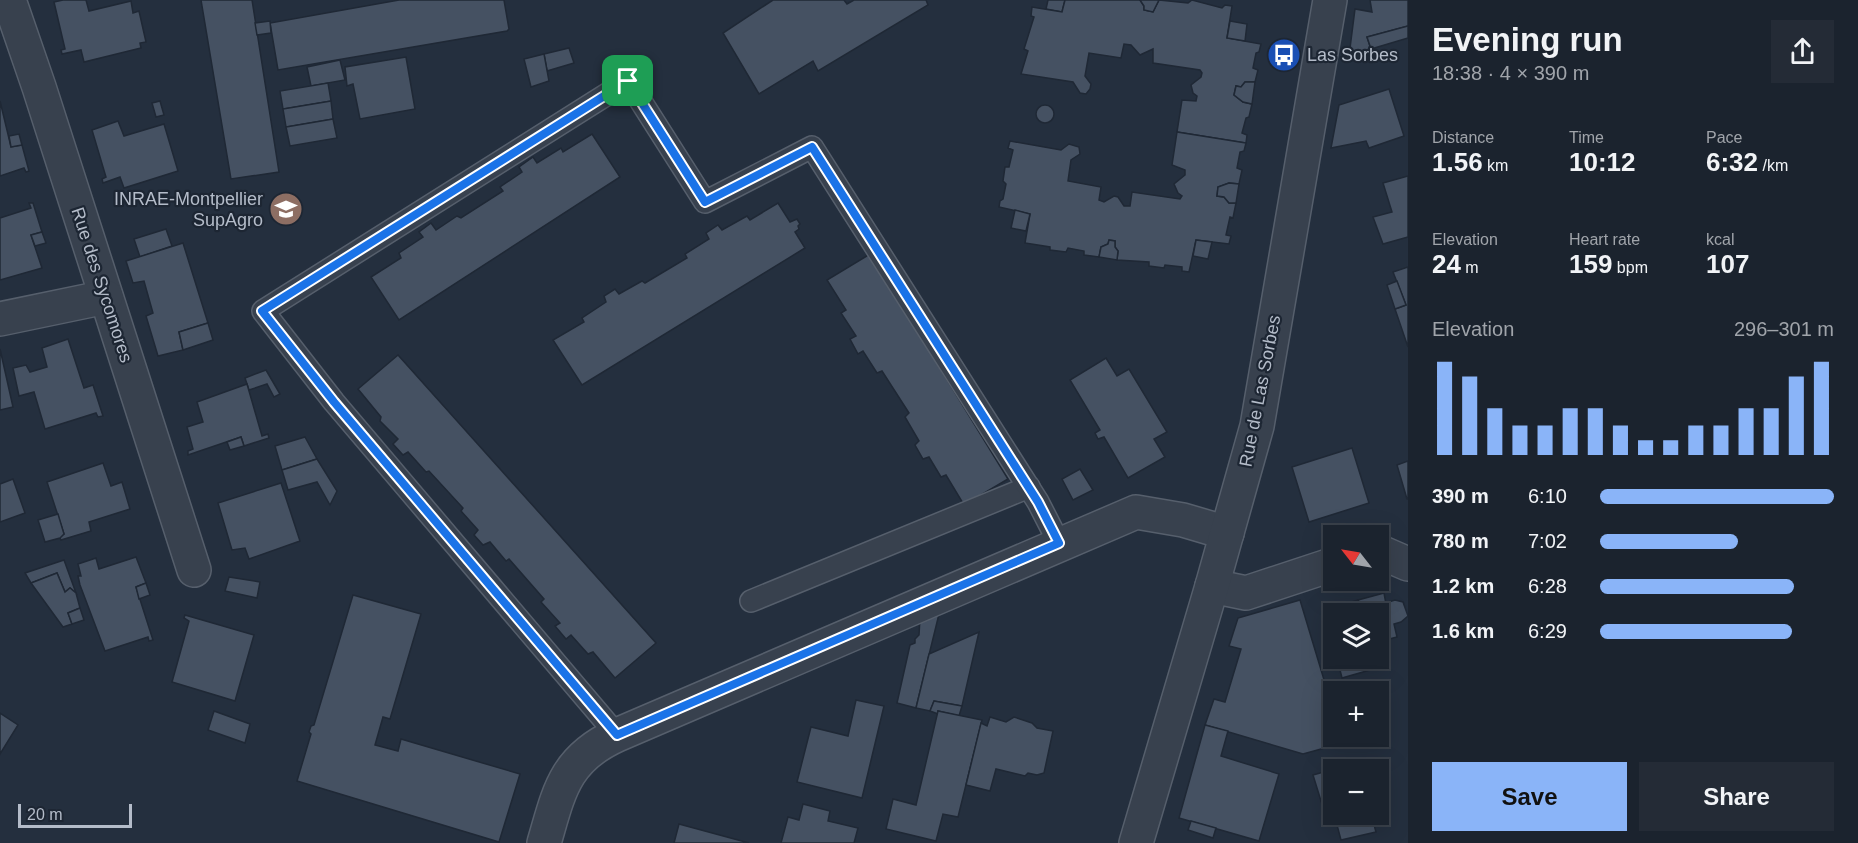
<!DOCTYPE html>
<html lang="en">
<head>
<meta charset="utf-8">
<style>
  body { margin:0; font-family:Helvetica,sans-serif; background:#242b36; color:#f1f3f6; height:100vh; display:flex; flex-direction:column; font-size:22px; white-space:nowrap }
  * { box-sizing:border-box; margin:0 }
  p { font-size:20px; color:#a0a4aa }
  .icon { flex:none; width:33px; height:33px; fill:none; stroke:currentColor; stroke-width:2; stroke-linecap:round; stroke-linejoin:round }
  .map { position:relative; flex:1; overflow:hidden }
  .panel { display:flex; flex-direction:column; background:#1b232e; width:450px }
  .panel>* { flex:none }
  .needle { width:39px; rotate:301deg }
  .fabs { position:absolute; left:1323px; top:525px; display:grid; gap:12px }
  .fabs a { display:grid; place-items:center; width:66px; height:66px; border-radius:0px; background:#1b232e; box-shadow:0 6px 24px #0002,0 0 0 2px #39404a; font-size:30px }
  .scale { position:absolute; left:18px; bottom:15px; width:114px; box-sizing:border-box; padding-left:6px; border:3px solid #b4bcc9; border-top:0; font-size:16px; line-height:21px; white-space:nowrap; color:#b4bcc9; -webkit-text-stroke:4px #1d2633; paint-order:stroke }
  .pin { position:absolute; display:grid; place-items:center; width:51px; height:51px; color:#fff; margin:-26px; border-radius:12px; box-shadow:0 3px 9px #0006 }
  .round { display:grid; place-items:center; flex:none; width:63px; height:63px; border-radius:0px; background:#242b36 }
  .summary { display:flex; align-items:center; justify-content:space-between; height:102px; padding:0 24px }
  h1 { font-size:33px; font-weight:700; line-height:45px }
  .figures { display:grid; grid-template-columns:repeat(3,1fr); gap:9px; height:102px; padding:6px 24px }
  .figures div { display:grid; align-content:center }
  .figures b { font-size:26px; font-weight:700 }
  .figures small { font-size:16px; font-weight:400 }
  .figures p { font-size:16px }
  .chart { height:168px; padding:12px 24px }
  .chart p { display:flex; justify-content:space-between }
  .chart svg { width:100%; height:108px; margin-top:6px; stroke:#8ab4f8; stroke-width:6 }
  .button { display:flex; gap:12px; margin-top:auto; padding:12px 24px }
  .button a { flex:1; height:69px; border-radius:0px; background:#8ab4f8; color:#111; font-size:24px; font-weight:700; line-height:69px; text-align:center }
  .button a+a { background:#242b36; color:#f1f3f6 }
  ul { padding:0 24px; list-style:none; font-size:20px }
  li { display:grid; grid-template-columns:96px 72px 1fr; align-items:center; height:45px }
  li i { height:15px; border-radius:8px; background:#8ab4f8 }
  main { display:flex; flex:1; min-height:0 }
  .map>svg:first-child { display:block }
  .building { fill:#455162; stroke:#1f2835; stroke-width:1.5 }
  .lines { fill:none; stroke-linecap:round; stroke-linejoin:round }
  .service-casing { stroke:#565f6c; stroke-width:24 }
  .minor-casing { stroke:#565f6c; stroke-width:36 }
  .tertiary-casing { stroke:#565f6c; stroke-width:36 }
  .service { stroke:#38414e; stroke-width:21 }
  .minor { stroke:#38414e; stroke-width:33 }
  .tertiary { stroke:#38414e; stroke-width:33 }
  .route-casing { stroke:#fff; stroke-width:12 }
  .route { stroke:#1a73e8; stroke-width:8 }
  .labels { text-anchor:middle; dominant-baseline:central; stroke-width:4.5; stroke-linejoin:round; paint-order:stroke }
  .poi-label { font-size:18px; fill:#b4bcc9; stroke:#1d2633; text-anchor:start }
  .street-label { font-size:18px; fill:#b4bcc9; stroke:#1d2633 }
</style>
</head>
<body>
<main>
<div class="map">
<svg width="1408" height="843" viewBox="0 0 1408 843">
  <rect width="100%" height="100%" fill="#242f3e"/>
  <!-- building -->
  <g class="building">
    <polygon points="63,0 86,0 89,11 131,1 133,13 139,11 146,42 140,43 141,48 84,62 81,50 62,54 61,50 65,49 54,2"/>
    <polygon points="201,0 252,0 279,172 231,179"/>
    <polygon points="504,0 509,29 507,31 278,70 270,23 399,0"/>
    <polygon points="773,0 844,0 847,4 854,0 926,0 928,5 818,71 813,61 759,94 723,33"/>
    <polygon points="1048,0 1065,0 1062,12 1046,9"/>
    <polygon points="1065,0 1140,0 1144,6 1144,10 1153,12 1159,0 1188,3 1192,0 1222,8 1225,5 1232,6 1227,38 1261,44 1259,52 1256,53 1253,68 1258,70 1255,82 1245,82 1241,87 1236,86 1234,95 1243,102 1252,104 1249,117 1246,118 1242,133 1247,135 1246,143 1177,132 1182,100 1196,101 1197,96 1193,93 1191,85 1201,77 1202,73 1200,70 1153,63 1153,49 1140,55 1131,45 1124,44 1121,58 1089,53 1085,76 1091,84 1090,89 1086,94 1080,93 1073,82 1021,74 1028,51 1024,49 1034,17 1031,16 1032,7 1062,12"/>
    <polygon points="1140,0 1159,0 1153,12 1144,10 1144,6"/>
    <polygon points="1370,0 1408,0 1408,26 1367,37 1371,49 1349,56 1355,9 1372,12"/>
    <polygon points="270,21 271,33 257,35 255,23"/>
    <polygon points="1230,21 1247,24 1245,41 1227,38"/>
    <polygon points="1408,26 1408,38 1371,49 1367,37"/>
    <polygon points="569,48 574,63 547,71 544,54"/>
    <polygon points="544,54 549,81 531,87 524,59"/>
    <polygon points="406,57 415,109 360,119 353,84 347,86 345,67"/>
    <polygon points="340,60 345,80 311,86 307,67"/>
    <polygon points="1245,82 1255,82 1252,104 1243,102 1234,95 1236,86 1241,87"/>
    <polygon points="328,83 331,101 283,109 280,91"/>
    <polygon points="1389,89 1404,136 1369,148 1366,141 1331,148 1339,105"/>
    <polygon points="0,101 11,147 22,145 29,171 26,172 24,168 0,176"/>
    <polygon points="160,101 164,115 156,117 152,103"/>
    <polygon points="331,101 333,119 286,127 283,109"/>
    <circle cx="1045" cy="114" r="9"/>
    <polygon points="333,119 337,138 290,146 286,127"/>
    <polygon points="118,121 124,136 164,124 178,171 124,188 120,177 103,183 102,179 106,177 92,130"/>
    <polygon points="1177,132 1246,143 1244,151 1240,152 1237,168 1242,170 1239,184 1229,183 1218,187 1217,196 1224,197 1229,203 1236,203 1233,218 1230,217 1226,235 1231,236 1229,244 1196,240 1189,272 1182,271 1182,267 1165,265 1164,268 1149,266 1149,262 1117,260 1118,251 1115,247 1115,241 1109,240 1108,244 1101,247 1099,257 1084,255 1084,251 1068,248 1066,252 1050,250 1050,247 1025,243 1030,214 999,207 1000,201 1003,199 1006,184 1003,181 1005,167 1009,167 1013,150 1008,148 1010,141 1061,150 1069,144 1079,147 1080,154 1071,160 1068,181 1101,187 1099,200 1104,202 1114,196 1118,197 1124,206 1130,206 1132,192 1180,199 1182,196 1178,193 1174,184 1185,175 1185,170 1172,165"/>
    <polygon points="19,134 22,145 11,147 9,136"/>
    <polygon points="592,134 620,177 399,320 371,277 401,258 399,253 423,237 419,232 431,223 436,230 457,216 461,218 503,191 500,187 522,172 519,167 533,157 537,163 561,148 563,152"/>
    <polygon points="1408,176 1408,237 1383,244 1373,217 1392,212 1383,183"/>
    <polygon points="1229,183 1239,184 1236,203 1229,203 1224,197 1217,196 1218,187"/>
    <polygon points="29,203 33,203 42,232 31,235 42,268 0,280 0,218 31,208"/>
    <polygon points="778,203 790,222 797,219 800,224 798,226 799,229 795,232 805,248 582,385 553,340 584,322 582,318 606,302 604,296 615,289 619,294 642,281 645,283 687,258 685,254 709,239 706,233 718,225 722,230 747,216 750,220"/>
    <polygon points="1015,210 1030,214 1026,231 1011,228"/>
    <polygon points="166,229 172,246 140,257 134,239"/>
    <polygon points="42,232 46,243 35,246 31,235"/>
    <polygon points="1109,240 1115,241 1115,247 1118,251 1117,260 1099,257 1101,247 1108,244"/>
    <polygon points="1196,240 1212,242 1208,259 1193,256"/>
    <polygon points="183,243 208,323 179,332 183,350 158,356 146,316 153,313 144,281 133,283 126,261"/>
    <polygon points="870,254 1008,479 964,505 946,475 941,477 929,457 923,459 915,445 919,441 905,417 909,413 882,371 877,373 863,351 858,354 850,339 856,336 841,313 846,310 827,280"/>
    <polygon points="1408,267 1408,347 1395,309 1406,305 1393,272"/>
    <polygon points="1397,281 1406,305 1395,309 1387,285"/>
    <polygon points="208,323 213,340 183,350 179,332"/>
    <polygon points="68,339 84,388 93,385 103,416 98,417 96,413 45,429 34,392 19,396 13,368 26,365 30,372 47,367 42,348"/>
    <polygon points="0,349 13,407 0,410"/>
    <polygon points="398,355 656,643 615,678 593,652 588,654 571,635 566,639 555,626 560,623 541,602 544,599 509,559 506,561 490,542 483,545 474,535 478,530 461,511 463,508 429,471 426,472 408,452 403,455 393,444 398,439 380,421 381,417 358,389"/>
    <polygon points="1106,358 1117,376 1129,369 1167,432 1154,439 1165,457 1128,478 1104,437 1098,439 1095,433 1100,430 1070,380"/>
    <polygon points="266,370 280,394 274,397 267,384 249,390 245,378"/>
    <polygon points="247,384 262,436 268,434 269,438 244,446 241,437 188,455 188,451 193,449 187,427 203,422 197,402"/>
    <polygon points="241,437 244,446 230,450 227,442"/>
    <polygon points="305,437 317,459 282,470 275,446"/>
    <polygon points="1352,448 1369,503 1309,522 1292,467"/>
    <polygon points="317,459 337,491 330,505 317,482 288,490 282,470"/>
    <polygon points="1408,461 1408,499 1407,499 1397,465"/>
    <polygon points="103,463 111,486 122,482 130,509 89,522 91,531 61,540 59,536 64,534 47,482"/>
    <polygon points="1080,469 1093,490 1073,500 1062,479"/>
    <polygon points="13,479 25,513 0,522 0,484"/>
    <polygon points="281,483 300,541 249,559 245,548 232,550 218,503"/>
    <polygon points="58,514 64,534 60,538 45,542 38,520"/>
    <polygon points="136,557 146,583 136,587 153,640 149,641 148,637 105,651 80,585 78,576 81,576 78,564 96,558 99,569"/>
    <polygon points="64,560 76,593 70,588 65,592 57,573 31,583 25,573"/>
    <polygon points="57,573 65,592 70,588 76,593 80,608 68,613 72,624 63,627 31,583"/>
    <polygon points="229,577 260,582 257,598 225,591"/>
    <polygon points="146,583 150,595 139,599 136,587"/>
    <polygon points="1384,593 1386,604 1362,610 1358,600"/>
    <polygon points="353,595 421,614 390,719 383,717 375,745 398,751 401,739 520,774 499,842 297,781 311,734 309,732 311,726 314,725"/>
    <polygon points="1300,600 1334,713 1334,736 1341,736 1343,743 1303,754 1205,725 1214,699 1225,702 1241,649 1229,646 1238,618"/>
    <polygon points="1358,600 1362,610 1395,600 1403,602 1408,616 1401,622 1394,624 1397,637 1378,642 1378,614 1334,614 1334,647 1323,611"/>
    <polygon points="80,608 84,620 72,624 68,613"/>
    <polygon points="940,610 916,708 897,703 910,645 915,643 915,639 919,635 920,618"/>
    <polygon points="185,615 254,635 235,701 172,682 189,621 184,618"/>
    <polygon points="979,632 962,706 934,701 930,711 916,708 929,654"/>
    <polygon points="1378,647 1384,666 1342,678 1337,658 1378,658"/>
    <polygon points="856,700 884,706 862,798 797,782 811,727 848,736"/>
    <polygon points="934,701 962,706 959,716 938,711 938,714 930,711"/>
    <polygon points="214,711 250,724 245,743 208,730"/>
    <polygon points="938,711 982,720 958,817 943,814 936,841 886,829 893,799 916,805"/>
    <polygon points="0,713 18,725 0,754"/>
    <polygon points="990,717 1006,722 1014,717 1032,723 1037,728 1053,731 1044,773 1037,775 1028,773 1025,776 996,769 990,791 966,785 981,723 987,726"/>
    <polygon points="1205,725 1228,731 1221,756 1279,774 1259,841 1179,818"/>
    <polygon points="1355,763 1357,770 1334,770 1334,812 1330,798 1321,801 1313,775"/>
    <polygon points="1330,798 1333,812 1325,814 1321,801"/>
    <polygon points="803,804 830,811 828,821 858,828 854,843 781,843 788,817 799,820"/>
    <polygon points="1334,814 1371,814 1376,832 1341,840"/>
    <polygon points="1191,821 1216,828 1213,838 1188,830"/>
    <polygon points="679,824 749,843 674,843"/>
  </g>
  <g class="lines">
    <!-- service casing -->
    <g class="service-casing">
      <g id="service">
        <polyline points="751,601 1029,487"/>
        <polyline points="617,735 334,402 263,311 628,81 705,202 812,147 1038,502 1059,543"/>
      </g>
    </g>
    <!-- minor casing -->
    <g class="minor-casing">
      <g id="minor">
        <polyline points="9,0 39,87 194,570"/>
        <polyline points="0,319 106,297"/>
        <polyline points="1378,551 1408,564"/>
        <polyline points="1212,586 1246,593 1334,564"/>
        <path d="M544,843C559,792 564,759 617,735L1136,512L1183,520L1227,533"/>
      </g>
    </g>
    <!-- tertiary casing -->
    <g class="tertiary-casing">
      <polyline id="tertiary" points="1136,843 1212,586 1257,426 1330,0"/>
    </g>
    <!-- service -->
    <use href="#service" class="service"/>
    <!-- minor -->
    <use href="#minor" class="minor"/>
    <!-- tertiary -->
    <use href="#tertiary" class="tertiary"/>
  </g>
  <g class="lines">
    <!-- route casing -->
    <g class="route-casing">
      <polygon id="route" points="628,81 705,202 812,147 1038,502 1059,543 617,735 334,402 262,311"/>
    </g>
    <!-- route -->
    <use href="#route" class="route"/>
  </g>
  <!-- icons -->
  <defs>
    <g id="bus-disc" transform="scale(1.725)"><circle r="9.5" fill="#1a4fb4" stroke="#1d2633"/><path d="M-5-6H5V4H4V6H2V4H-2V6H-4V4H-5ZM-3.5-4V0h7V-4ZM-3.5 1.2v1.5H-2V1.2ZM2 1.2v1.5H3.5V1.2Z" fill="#fff"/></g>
    <g id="university-disc" transform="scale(1.725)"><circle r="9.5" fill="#8d6e63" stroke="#1d2633"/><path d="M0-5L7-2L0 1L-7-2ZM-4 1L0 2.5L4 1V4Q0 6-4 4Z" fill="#fff"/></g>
  </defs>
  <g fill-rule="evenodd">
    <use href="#bus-disc" x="1284" y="55"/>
    <use href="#university-disc" x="286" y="209"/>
  </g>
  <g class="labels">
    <!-- poi labels -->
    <g class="poi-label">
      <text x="1307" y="55">Las Sorbes</text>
      <text x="263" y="199" text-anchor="end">INRAE-Montpellier<tspan x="263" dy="21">SupAgro</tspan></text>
    </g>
    <!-- street labels -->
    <g class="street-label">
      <text transform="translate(102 285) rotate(72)">Rue des Sycomores</text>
      <text transform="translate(1260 391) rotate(-79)">Rue de Las Sorbes</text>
    </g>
  </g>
</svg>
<div class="fabs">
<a><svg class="needle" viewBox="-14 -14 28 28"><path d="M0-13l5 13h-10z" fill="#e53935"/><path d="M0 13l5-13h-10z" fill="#a0a4aa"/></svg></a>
<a><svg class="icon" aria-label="layers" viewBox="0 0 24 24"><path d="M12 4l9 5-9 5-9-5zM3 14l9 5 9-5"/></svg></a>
<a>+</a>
<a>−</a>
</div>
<div class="scale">20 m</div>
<div class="pin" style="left:628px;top:81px;background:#1e9e55"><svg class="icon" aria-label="arrive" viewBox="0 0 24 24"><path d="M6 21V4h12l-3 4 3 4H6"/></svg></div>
</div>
<section class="panel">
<div class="summary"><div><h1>Evening run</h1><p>18:38 · 4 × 390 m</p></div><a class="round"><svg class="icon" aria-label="share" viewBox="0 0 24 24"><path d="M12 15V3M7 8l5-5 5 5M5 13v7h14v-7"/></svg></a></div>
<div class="figures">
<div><p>Distance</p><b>1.56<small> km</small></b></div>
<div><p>Time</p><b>10:12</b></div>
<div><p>Pace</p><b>6:32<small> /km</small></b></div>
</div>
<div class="figures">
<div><p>Elevation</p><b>24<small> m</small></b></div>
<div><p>Heart rate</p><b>159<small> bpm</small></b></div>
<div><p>kcal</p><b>107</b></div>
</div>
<div class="chart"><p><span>Elevation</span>296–301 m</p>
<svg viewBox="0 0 160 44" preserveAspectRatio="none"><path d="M5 44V6M15 44V12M25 44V25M35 44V32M45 44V32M55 44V25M65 44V25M75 44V32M85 44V38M95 44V38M105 44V32M115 44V32M125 44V25M135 44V25M145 44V12M155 44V6"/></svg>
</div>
<ul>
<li><b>390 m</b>6:10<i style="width:100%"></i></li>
<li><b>780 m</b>7:02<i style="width:59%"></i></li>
<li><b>1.2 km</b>6:28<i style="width:83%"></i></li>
<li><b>1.6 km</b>6:29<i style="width:82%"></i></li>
</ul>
<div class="button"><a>Save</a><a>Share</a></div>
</section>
</main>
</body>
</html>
